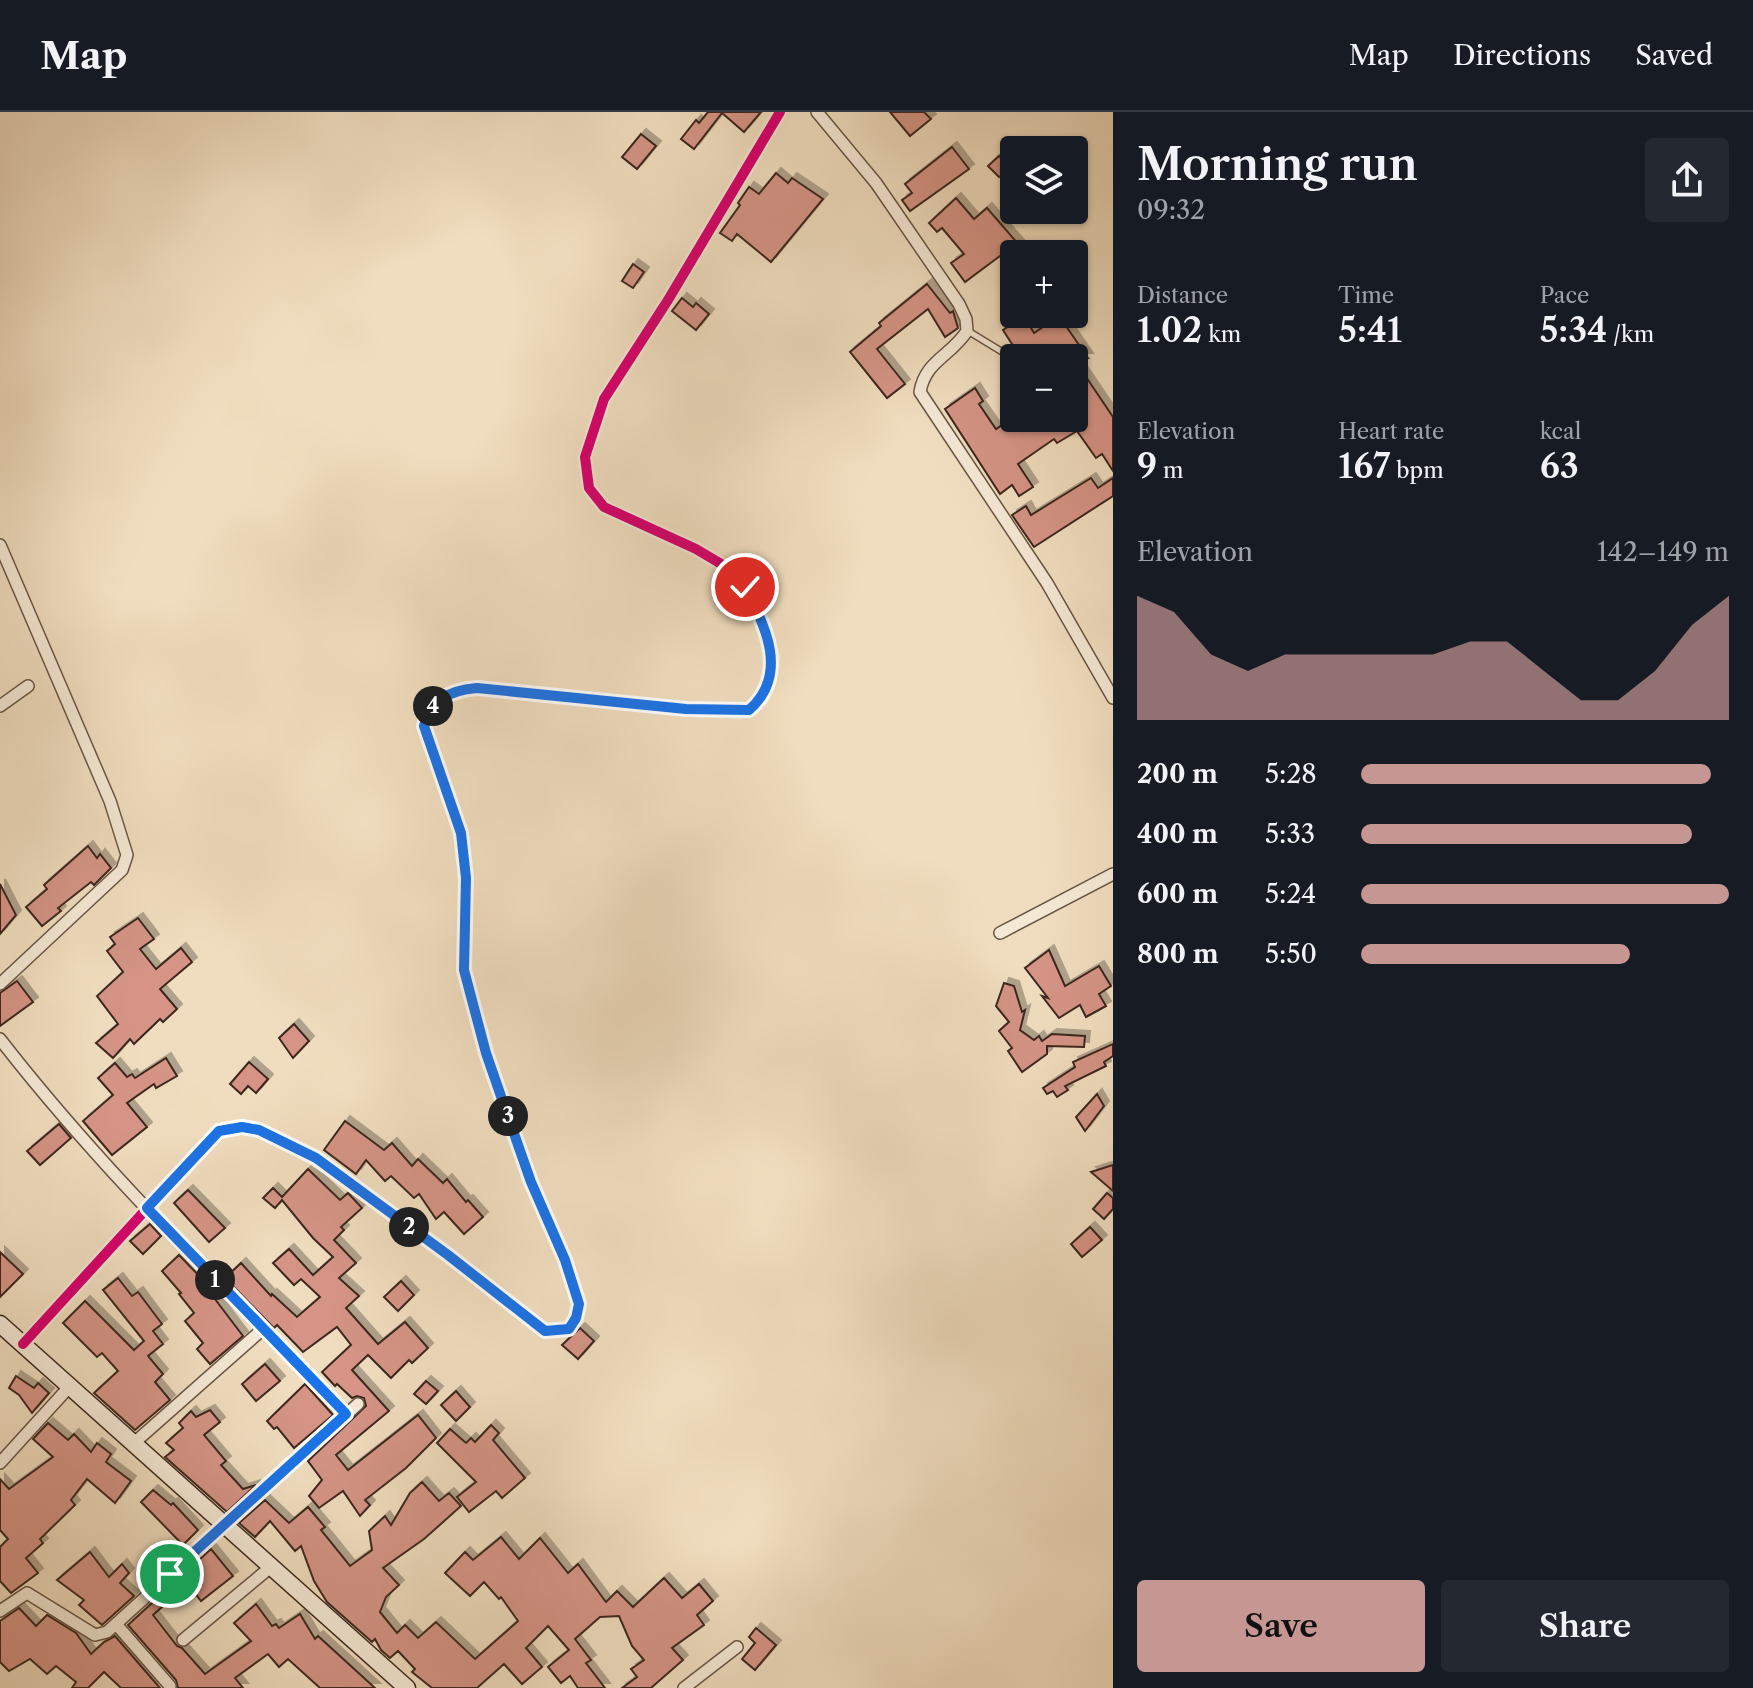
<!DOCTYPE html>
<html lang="en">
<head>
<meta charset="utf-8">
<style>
  body { margin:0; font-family:"Libre Caslon Text",serif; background:#242831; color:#f1f3f6; height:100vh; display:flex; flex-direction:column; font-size:30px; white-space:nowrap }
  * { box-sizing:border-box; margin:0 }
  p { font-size:26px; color:#9ea1a6 }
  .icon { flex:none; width:44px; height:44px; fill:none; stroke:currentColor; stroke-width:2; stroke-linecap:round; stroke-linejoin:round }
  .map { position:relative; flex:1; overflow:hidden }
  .panel { display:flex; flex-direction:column; background:#171b24; width:640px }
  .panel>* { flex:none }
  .controls { position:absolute; left:1000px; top:24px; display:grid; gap:16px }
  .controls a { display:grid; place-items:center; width:88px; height:88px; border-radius:8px; background:#171b24; box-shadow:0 2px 6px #0004; font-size:40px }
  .pin { position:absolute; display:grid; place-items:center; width:68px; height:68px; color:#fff; margin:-34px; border:4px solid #fff; border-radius:50%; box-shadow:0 2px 8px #0007 }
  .km { position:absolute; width:40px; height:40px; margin:-20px; border-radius:50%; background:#222; color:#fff; font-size:22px; line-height:40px; text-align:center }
  .round { display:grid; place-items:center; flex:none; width:84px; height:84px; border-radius:8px; background:#242831 }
  .head { display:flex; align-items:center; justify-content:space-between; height:136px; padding:0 24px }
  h1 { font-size:44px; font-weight:600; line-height:60px }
  .stats { display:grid; grid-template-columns:repeat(3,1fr); gap:12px; height:136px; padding:8px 24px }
  .stats div { display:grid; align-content:center }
  .stats b { font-size:34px; font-weight:600 }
  .stats small { font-size:22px; font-weight:400 }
  .stats p { font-size:22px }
  .chart { height:224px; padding:16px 24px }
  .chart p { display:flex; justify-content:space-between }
  .chart svg { width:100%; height:144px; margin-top:8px; fill:#c59692; opacity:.7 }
  .primary-button { display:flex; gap:16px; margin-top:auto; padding:16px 24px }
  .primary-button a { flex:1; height:92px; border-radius:8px; background:#c59692; color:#111; font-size:32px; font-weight:600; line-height:92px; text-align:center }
  .primary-button a+a { background:#242831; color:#f1f3f6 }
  ul { padding:0 24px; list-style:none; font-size:26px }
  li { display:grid; grid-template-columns:128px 96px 1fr; align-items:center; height:60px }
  li i { height:20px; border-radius:10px; background:#c59692 }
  header { display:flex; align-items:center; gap:48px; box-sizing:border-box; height:112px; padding:0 40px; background:#171b24; border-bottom:2px solid #363941 }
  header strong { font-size:38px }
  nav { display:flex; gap:44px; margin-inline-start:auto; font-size:28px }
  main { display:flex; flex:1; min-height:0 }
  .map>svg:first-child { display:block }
  .building { fill:#d59486; stroke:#3c281c; stroke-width:2; filter:url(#shadow) }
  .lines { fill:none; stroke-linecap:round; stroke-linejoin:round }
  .service-casing { stroke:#695545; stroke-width:8 }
  .minor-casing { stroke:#695545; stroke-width:14 }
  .secondary-casing { stroke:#3c281c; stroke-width:19 }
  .service { stroke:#f5e9d5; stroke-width:5 }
  .minor { stroke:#f5e9d5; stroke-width:11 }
  .secondary { stroke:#f5e9d5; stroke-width:16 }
  .cycleway-casing { stroke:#f5e9d5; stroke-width:15 }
  .cycleway { stroke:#d6006c; stroke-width:10 }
  .route-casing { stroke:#fff; stroke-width:16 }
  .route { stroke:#1a73e8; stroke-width:10 }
</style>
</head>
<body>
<header>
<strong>Map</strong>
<nav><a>Map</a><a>Directions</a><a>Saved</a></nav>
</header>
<main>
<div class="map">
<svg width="1113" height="1576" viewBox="0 0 1113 1576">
  <defs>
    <filter id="shadow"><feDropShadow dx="5" dy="-5" stdDeviation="0" flood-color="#0004"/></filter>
  </defs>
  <rect width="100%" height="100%" fill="#f0ddbf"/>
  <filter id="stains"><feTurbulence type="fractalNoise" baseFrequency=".0025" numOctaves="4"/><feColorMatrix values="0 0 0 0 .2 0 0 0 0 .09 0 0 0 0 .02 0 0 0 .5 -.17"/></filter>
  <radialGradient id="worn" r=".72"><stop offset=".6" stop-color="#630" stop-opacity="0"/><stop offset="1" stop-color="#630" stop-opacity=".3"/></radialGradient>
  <!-- building -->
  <g class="building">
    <polygon points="708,0 761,0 744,20 722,1 694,37 681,27 696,8 699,11"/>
    <polygon points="890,0 924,0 931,7 910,24"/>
    <polygon points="641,22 656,34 637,57 622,45"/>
    <polygon points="952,35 969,57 910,99 902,88 912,81 905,72"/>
    <polygon points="999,44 1012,57 999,65 988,54"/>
    <polygon points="776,61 788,71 792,66 823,87 771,150 737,122 732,129 720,121 740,93 738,91 749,75 759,82"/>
    <polygon points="956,86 974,107 987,96 1020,134 1003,149 1000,144 965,170 951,151 964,142 942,116 937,120 929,111"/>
    <polygon points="633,152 644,160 633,176 622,169"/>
    <polygon points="927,172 950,201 953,199 958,216 945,225 928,197 877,237 905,272 887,286 850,240 881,214 879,211"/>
    <polygon points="682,186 693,195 696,191 709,202 696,218 672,199"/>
    <polygon points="1024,204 1034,221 1059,204 1088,246 1021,246 1003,218"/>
    <polygon points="1074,247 1113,305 1113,359 1102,342 1096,346 1077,319 1057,331 1054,327 1018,352 1033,375 1019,384 1012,373 1000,382 945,297 975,276 983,289 979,292 996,317 1012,306 1074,306"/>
    <polygon points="1091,366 1098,376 1113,366 1113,384 1034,435 1012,403 1026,394 1031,403"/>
    <polygon points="88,734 97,746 100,742 111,756 94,773 91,770 58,796 61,799 42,814 26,795 47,777 44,773"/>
    <polygon points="0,772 16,803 0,822"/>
    <polygon points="138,806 154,827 140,837 156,857 181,836 192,850 160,877 177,897 163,910 160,907 134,932 130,927 113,946 96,931 118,912 97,884 123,860 107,839 115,832 110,825"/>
    <polygon points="1049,838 1065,874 1099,854 1111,874 1099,882 1106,894 1086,905 1080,893 1059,906 1042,884 1048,886 1025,856"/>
    <polygon points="17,869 33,890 0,914 0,881"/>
    <polygon points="1004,871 1014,874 1022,900 1025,898 1020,918 1034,928 1039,924 1042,929 1052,922 1085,924 1084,935 1047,934 1047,942 1022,960 1008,939 1012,936 999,919 1009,910 996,894"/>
    <polygon points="294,912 309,929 293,946 279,926"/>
    <polygon points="1113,932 1113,944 1104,950 1106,954 1065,974 1068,978 1057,985 1053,979 1047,982 1043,976 1075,955 1073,950"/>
    <polygon points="166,946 177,964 156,976 154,972 127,991 147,1015 112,1043 83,1009 113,983 98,966 115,951 127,965 132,962 135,966"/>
    <polygon points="249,950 268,967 256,981 248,974 241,982 230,972"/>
    <polygon points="1097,982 1104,994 1085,1019 1076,1005"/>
    <polygon points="345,1009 384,1038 392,1031 412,1054 418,1047 443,1071 447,1067 466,1090 468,1088 483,1105 464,1122 444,1100 436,1107 419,1082 414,1086 391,1064 385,1069 366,1048 356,1062 324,1038"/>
    <polygon points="59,1012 71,1026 40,1053 27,1039"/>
    <polygon points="1113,1053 1113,1079 1091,1060"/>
    <polygon points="308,1057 340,1088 348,1081 362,1096 341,1115 344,1118 334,1128 356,1151 339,1166 359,1184 346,1196 378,1232 405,1210 428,1236 412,1251 409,1248 391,1266 368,1243 352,1258 389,1299 336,1343 348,1358 418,1303 436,1326 406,1356 365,1388 370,1393 360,1404 343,1379 319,1396 309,1384 322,1368 308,1349 366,1294 364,1286 357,1284 352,1286 337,1272 335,1274 322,1260 351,1233 337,1215 303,1240 277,1213 274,1216 270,1212 225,1166 241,1151 271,1184 272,1182 297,1205 320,1185 301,1167 294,1173 273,1151 289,1137 313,1163 333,1145 313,1126 282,1088 275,1096 263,1086 273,1076 282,1085"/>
    <polygon points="188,1078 225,1116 209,1130 174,1091"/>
    <polygon points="1107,1081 1113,1086 1113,1097 1104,1107 1093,1097"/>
    <polygon points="150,1112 161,1124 143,1142 130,1129"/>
    <polygon points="1090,1115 1102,1128 1082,1145 1071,1132"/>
    <polygon points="0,1140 23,1162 0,1185"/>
    <polygon points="179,1143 203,1168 199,1166 243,1224 210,1252 197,1237 203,1231 185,1209 194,1201 179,1182 181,1181 162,1159"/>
    <polygon points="118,1166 132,1184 138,1180 162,1212 153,1219 163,1232 148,1244 163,1262 155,1270 170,1288 135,1318 94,1281 118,1259 102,1241 97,1245 63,1211 85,1189 134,1238 144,1229 103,1178"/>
    <polygon points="401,1169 414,1183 398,1199 384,1185"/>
    <polygon points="580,1216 594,1229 578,1247 562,1233"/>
    <polygon points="265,1252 280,1269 256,1289 242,1272"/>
    <polygon points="16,1264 34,1276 38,1271 49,1281 32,1301 19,1283 9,1276"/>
    <polygon points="426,1269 438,1279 426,1292 414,1282"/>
    <polygon points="305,1272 333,1303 294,1336 277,1315 274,1317 267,1309"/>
    <polygon points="456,1279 470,1295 456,1309 441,1293"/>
    <polygon points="210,1298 220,1310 204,1323 226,1349 221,1353 243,1377 256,1373 227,1400 165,1345 174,1338 166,1331 183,1316 179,1311 191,1299 196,1305"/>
    <polygon points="48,1311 68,1328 74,1322 91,1340 97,1331 111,1342 106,1350 131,1369 115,1391 87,1367 71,1388 75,1393 40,1427 43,1431 26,1446 38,1461 11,1481 0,1469 0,1435 8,1427 0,1418 0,1367 9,1377 53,1345 33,1327"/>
    <polygon points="491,1313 499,1321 493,1328 525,1366 502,1386 496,1379 469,1400 457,1385 476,1370 437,1331 450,1317 466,1331 471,1326 475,1330"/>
    <polygon points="422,1370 439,1389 449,1381 461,1394 424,1427 383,1456 399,1473 386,1485 380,1500 397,1521 405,1513 418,1526 436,1510 475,1547 518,1509 501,1485 499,1487 484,1470 470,1484 445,1461 465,1440 473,1448 501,1425 519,1447 540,1426 568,1461 578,1452 606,1490 617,1479 633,1495 664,1466 682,1486 699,1472 713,1489 697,1503 704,1513 672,1536 683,1548 651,1576 622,1576 637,1565 631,1557 644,1548 632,1534 619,1504 600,1505 575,1527 591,1548 586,1551 605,1576 578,1576 570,1564 561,1571 548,1555 569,1538 548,1514 526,1536 542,1555 522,1572 504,1552 477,1576 432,1576 412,1560 415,1557 398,1539 390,1546 381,1538 375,1527 372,1530 327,1490 314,1469 301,1434 295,1439 270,1409 255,1425 239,1411 265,1388 289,1411 308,1395 325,1415 321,1418 350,1454 372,1438 369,1419 385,1404 391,1413 410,1381"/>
    <polygon points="153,1378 171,1393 173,1391 198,1418 183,1433 141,1390"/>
    <polygon points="211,1437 233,1464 201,1489 188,1472 153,1503 177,1534 182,1536 205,1562 251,1529 234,1511 256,1492 272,1514 276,1512 279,1516 300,1502 315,1527 318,1524 375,1576 320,1576 288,1547 279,1555 268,1542 235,1566 243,1576 178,1576 176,1568 128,1513"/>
    <polygon points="90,1440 109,1465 122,1452 129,1461 120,1471 134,1484 102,1513 79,1493 84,1488 57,1468"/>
    <polygon points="19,1496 36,1514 47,1503 76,1521 91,1542 104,1530 115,1524 160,1576 121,1576 104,1560 88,1576 72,1576 76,1570 56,1554 47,1562 30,1547 9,1559 0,1550 0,1509"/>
    <polygon points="756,1516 776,1533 755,1558 742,1547 755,1531 749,1525"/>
  </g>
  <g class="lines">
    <!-- service casing -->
    <g class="service-casing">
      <polyline id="service" points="968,219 1009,244"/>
    </g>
    <!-- minor casing -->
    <g class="minor-casing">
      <g id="minor">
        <path d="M817,0L876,71L959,192L966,207L967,219C951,244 925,249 920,280L1047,471L1113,586"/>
        <polyline points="0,433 110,689 127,743 122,758 0,872"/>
        <polyline points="0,594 28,574"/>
        <polyline points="1000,821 1113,762"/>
        <path d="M0,927C104,1061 228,1180 346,1302"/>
        <path d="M23,1232L214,1023C226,1013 245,1013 260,1019C303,1034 338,1063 374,1089C432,1132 489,1175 545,1219L569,1217L576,1206L579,1192L565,1148L531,1070L511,1013L486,941L464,858L466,766L461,721L424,614C429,587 453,578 477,576L686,597L740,600L749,598L761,588L769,568L773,545L761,505L745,475L728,456L696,437L604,395L589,376L585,345L604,287L668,188L780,0"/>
        <polyline points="134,1331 263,1217"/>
        <polyline points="0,1351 70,1274"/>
        <polyline points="0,1499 27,1481 95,1523 107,1520 358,1292"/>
        <polyline points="116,1512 170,1574"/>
        <polyline points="183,1528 272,1454"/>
        <polyline points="684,1576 737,1535"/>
      </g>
    </g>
    <!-- secondary casing -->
    <g class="secondary-casing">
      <polyline id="secondary" points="0,1212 407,1576"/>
    </g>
    <!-- service -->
    <use href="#service" class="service"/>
    <!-- minor -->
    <use href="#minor" class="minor"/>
    <!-- secondary -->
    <use href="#secondary" class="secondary"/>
    <!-- cycleway casing -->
    <g class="cycleway-casing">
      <path id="cycleway" d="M23,1232L214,1023C226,1013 245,1013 260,1019C303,1034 338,1063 374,1089C432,1132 489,1175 545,1219L569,1217L576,1206L579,1192L565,1148L531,1070L511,1013L486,941L464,858L466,766L461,721L424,614C429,587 453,578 477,576L686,597L740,600L749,598L761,588L769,568L773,545L761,505L745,475L728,456L696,437L604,395L589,376L585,345L604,287L668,188L780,0"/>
    </g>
    <!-- cycleway -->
    <use href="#cycleway" class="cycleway"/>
  </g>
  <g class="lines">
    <!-- route casing -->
    <g class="route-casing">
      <path id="route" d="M170,1462L346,1302L147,1096L219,1019L242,1015L259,1018L316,1046L448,1143L545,1219L569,1217L576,1206L579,1192L565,1148L531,1070L511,1013L486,941L464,858L466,766L461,721L424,614C429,587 452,578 477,576L686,597L749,598C789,563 766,514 745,475"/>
    </g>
    <!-- route -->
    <use href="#route" class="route"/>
  </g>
  <rect width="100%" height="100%" filter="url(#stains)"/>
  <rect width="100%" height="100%" fill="url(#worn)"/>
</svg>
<div class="controls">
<a><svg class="icon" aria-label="layers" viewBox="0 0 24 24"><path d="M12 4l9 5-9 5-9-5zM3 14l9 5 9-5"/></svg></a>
<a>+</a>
<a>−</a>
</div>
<div class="pin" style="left:170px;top:1462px;background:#1e9e55"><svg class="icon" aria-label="arrive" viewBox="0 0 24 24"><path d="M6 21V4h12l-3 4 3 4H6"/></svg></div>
<div class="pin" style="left:745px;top:475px;background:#d93025"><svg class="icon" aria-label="check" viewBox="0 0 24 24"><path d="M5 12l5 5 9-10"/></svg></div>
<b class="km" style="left:215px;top:1168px">1</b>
<b class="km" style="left:409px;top:1115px">2</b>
<b class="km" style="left:508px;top:1004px">3</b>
<b class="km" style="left:433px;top:594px">4</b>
</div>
<section class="panel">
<div class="head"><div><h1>Morning run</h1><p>09:32</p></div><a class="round"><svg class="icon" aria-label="share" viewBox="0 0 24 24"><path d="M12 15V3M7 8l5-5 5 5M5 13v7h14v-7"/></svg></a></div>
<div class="stats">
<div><p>Distance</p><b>1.02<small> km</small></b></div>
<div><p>Time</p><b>5:41</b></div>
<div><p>Pace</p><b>5:34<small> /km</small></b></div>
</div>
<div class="stats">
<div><p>Elevation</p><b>9<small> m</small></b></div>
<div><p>Heart rate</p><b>167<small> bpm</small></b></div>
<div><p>kcal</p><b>63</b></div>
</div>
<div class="chart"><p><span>Elevation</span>142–149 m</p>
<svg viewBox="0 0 160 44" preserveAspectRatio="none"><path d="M0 44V6L10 11L20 24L30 29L40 24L50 24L60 24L70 24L80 24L90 20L100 20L110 29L120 38L130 38L140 29L150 15L160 6V44z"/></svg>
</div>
<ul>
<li><b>200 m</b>5:28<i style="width:95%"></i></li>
<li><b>400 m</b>5:33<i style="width:90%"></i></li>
<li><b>600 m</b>5:24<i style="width:100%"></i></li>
<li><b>800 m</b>5:50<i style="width:73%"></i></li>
</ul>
<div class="primary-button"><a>Save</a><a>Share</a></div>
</section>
</main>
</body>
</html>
